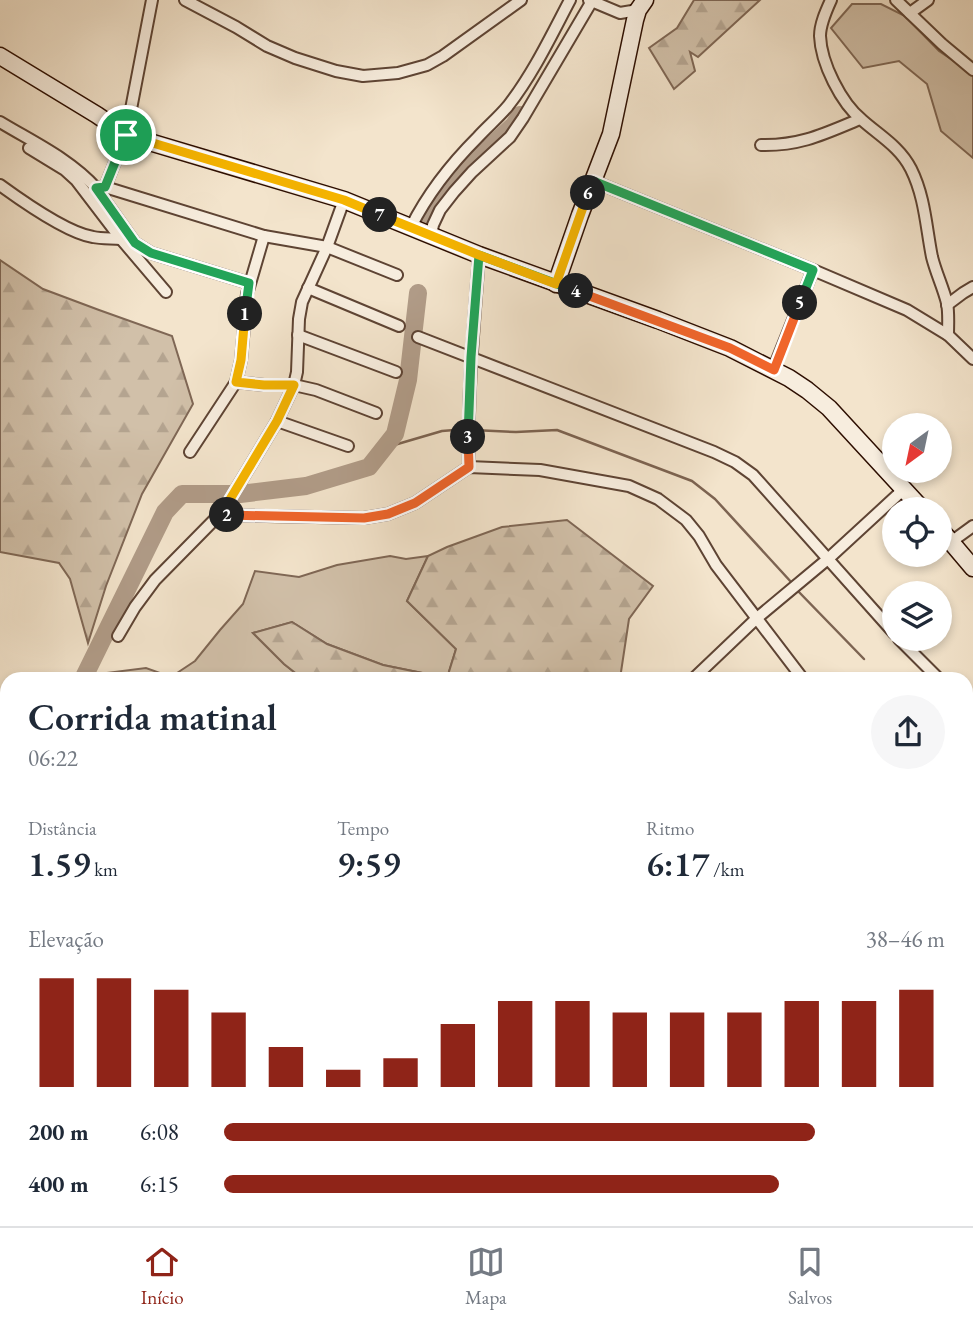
<!DOCTYPE html>
<html lang="pt">
<head>
<meta charset="utf-8">
<style>
  body { margin:0; font-family:"EB Garamond",serif; background:#f6f6f7; color:#1f2937; height:100vh; display:flex; flex-direction:column; font-size:26px; white-space:nowrap }
  * { box-sizing:border-box; margin:0 }
  p { font-size:23px; color:#747a83 }
  .icon { flex:none; width:38px; height:38px; fill:none; stroke:currentColor; stroke-width:2; stroke-linecap:round; stroke-linejoin:round }
  .map { position:relative; flex:1; overflow:hidden }
  .details { position:absolute; left:0px; top:672px; width:973px; height:555px; display:flex; flex-direction:column; background:#fff; border-radius:21px 21px 0 0; box-shadow:0 4px 10px #0003 }
  .details>* { flex:none }
  .needle { width:46px; rotate:213deg }
  .fabs { position:absolute; left:882px; top:413px; display:grid; gap:14px }
  .fabs a { display:grid; place-items:center; width:70px; height:70px; border-radius:50%; background:#fff; box-shadow:0 4px 10px #0003; font-size:35px }
  .pin { position:absolute; display:grid; place-items:center; width:60px; height:60px; color:#fff; margin:-30px; border:4px solid #fff; border-radius:50%; box-shadow:0 2px 7px #0007 }
  .km { position:absolute; width:35px; height:35px; margin:-18px; border-radius:50%; background:#222; color:#fff; font-size:19px; line-height:35px; text-align:center }
  .round { display:grid; place-items:center; flex:none; width:74px; height:74px; border-radius:37px; background:#f6f6f7 }
  .head { display:flex; align-items:center; justify-content:space-between; height:119px; padding:0 28px }
  h1 { font-size:38px; font-weight:600; line-height:52px }
  .figures { display:grid; grid-template-columns:repeat(3,1fr); gap:10px; height:119px; padding:7px 28px }
  .figures div { display:grid; align-content:center }
  .figures b { font-size:35px; font-weight:600 }
  .figures small { font-size:19px; font-weight:400 }
  .figures p { font-size:19px }
  .chart { height:196px; padding:14px 28px }
  .chart p { display:flex; justify-content:space-between }
  .chart svg { width:100%; height:126px; margin-top:7px; stroke:#8f2418; stroke-width:6 }
  ul { padding:0 28px; list-style:none; font-size:23px }
  li { display:grid; grid-template-columns:112px 84px 1fr; align-items:center; height:52px }
  li i { height:18px; border-radius:9px; background:#8f2418 }
  .tab-bar { display:flex; justify-content:space-around; align-items:center; height:98px; border-top:2px solid #e0e1e3; background:#fff; font-size:19px; color:#747a83 }
  .tab-bar a { display:grid; justify-items:center; gap:4px }
  .tab-bar .on { color:#8f2418 }
  .map>svg:first-child { display:block }
  .grass { fill:#d1c0a9; stroke:#7f6755; stroke-width:2 }
  .forest { fill:url(#forest-firs); stroke:#7f6755; stroke-width:2 }
  .lines { fill:none; stroke-linecap:round; stroke-linejoin:round }
  .stream { stroke:#7c6351; stroke-width:2.5 }
  .river { stroke:#b09b87; stroke-width:18 }
  .street-casing { stroke:#5e4434; stroke-width:14 }
  .secondary-casing { stroke:#2d0e01; stroke-width:19 }
  .street { stroke:#f7edde; stroke-width:10 }
  .secondary { stroke:#f7edde; stroke-width:16 }
  .split-1-casing { stroke:#fff; stroke-width:14 }
  .split-2-casing { stroke:#fff; stroke-width:14 }
  .split-3-casing { stroke:#fff; stroke-width:14 }
  .split-4-casing { stroke:#fff; stroke-width:14 }
  .split-5-casing { stroke:#fff; stroke-width:14 }
  .split-6-casing { stroke:#fff; stroke-width:14 }
  .split-7-casing { stroke:#fff; stroke-width:14 }
  .split-8-casing { stroke:#fff; stroke-width:14 }
  .split-1 { stroke:#22a559; stroke-width:9 }
  .split-2 { stroke:#f5b400; stroke-width:9 }
  .split-3 { stroke:#f0652b; stroke-width:9 }
  .split-4 { stroke:#22a559; stroke-width:9 }
  .split-5 { stroke:#f0652b; stroke-width:9 }
  .split-6 { stroke:#22a559; stroke-width:9 }
  .split-7 { stroke:#f5b400; stroke-width:9 }
  .split-8 { stroke:#f5b400; stroke-width:9 }
</style>
</head>
<body>
<div class="map">
<svg width="973" height="1226" viewBox="0 0 973 1226">
  <defs>
    <pattern id="forest-firs" width="22" height="20" patternUnits="userSpaceOnUse" patternTransform="scale(1.75)"><rect width="22" height="20" fill="#d1c0a9"/><path d="M5 1l3.5 6h-7zM16 11l3.5 6h-7z" fill="#b4a490"/></pattern>
  </defs>
  <rect width="100%" height="100%" fill="#f3e4cc"/>
  <filter id="stains"><feTurbulence type="fractalNoise" baseFrequency=".00286" numOctaves="4"/><feColorMatrix values="0 0 0 0 .2 0 0 0 0 .09 0 0 0 0 .02 0 0 0 .5 -.17"/></filter>
  <radialGradient id="worn" r=".72"><stop offset=".6" stop-color="#630" stop-opacity="0"/><stop offset="1" stop-color="#630" stop-opacity=".3"/></radialGradient>
  <!-- grass -->
  <g class="grass">
    <polygon points="852,4 881,4 905,16 939,51 973,74 973,158 941,131 927,84 899,61 863,68 831,28"/>
    <polygon points="390,556 406,559 428,556 407,601 456,649 447,678 383,665 327,644 292,622 253,633 284,664 303,679 108,679 106,673 146,668 171,677 195,661 220,630 243,604 255,571 299,577 337,565"/>
    <polygon points="973,1147 973,1226 692,1226 693,1220 966,1220 966,1153"/>
    <polygon points="0,1152 7,1153 7,1220 599,1220 607,1226 0,1226"/>
  </g>
  <!-- forest -->
  <g class="forest">
    <polygon points="694,0 760,0 698,57 690,52 695,71 674,89 649,48 677,28"/>
    <polygon points="0,260 43,289 99,310 172,336 193,404 142,494 106,586 88,643 70,579 59,563 0,552"/>
    <polygon points="567,520 653,586 629,619 621,672 616,679 303,679 284,664 253,633 292,622 327,644 383,665 447,678 456,649 407,601 428,556 447,547 502,527"/>
    <polygon points="966,770 973,786 973,1147 966,1153"/>
    <polygon points="599,1220 693,1220 692,1226 607,1226"/>
  </g>
  <g class="lines">
    <!-- stream -->
    <g class="stream">
      <polyline points="473,430 516,432 557,430 692,481 715,499 792,583"/>
      <polyline points="384,448 442,431 467,429"/>
      <polyline points="796,589 864,659"/>
    </g>
    <!-- river -->
    <g class="river">
      <polyline points="425,221 466,169 514,125 520,115"/>
      <polyline points="83,679 165,512 182,494 240,494 306,486 369,467 395,434 408,380 418,293"/>
      <polyline points="0,770 7,764"/>
    </g>
    <!-- street casing -->
    <g class="street-casing">
      <g id="street">
        <polyline points="185,0 236,27 267,46 295,58 336,71 363,76 398,73 427,65 443,56 521,0"/>
        <polyline points="589,0 620,13 638,10"/>
        <path d="M831,0C826,11 820,24 820,36C821,63 841,103 862,120C880,136 900,147 911,169C925,197 926,227 932,257C936,273 943,287 947,303C949,313 948,325 948,335"/>
        <polyline points="896,0 942,44 973,70"/>
        <polyline points="910,13 928,0"/>
        <path d="M0,122C33,142 70,159 96,188L105,187L264,236L327,247L397,275"/>
        <path d="M761,145C800,146 824,134 860,119"/>
        <polyline points="29,148 65,170 76,180 121,239 166,292"/>
        <polyline points="593,181 813,270 907,310 948,335 973,359"/>
        <path d="M0,185C22,201 68,233 93,237C102,239 112,238 121,239"/>
        <polyline points="105,187 126,135 152,0"/>
        <polyline points="93,191 96,188 135,243 151,253 249,283"/>
        <path d="M411,227C428,193 451,164 478,137C487,127 499,117 508,106C533,74 551,36 570,0"/>
        <polyline points="431,235 433,225 440,210 454,192 472,172 510,137 523,118 592,1"/>
        <polyline points="308,288 399,326"/>
        <polyline points="947,305 963,293 973,287"/>
        <polyline points="298,335 396,372"/>
        <polyline points="418,337 714,452 735,462 753,475 894,633"/>
        <polyline points="773,370 813,270"/>
        <polyline points="236,382 264,385 294,385 316,390 376,413"/>
        <polyline points="277,421 348,446"/>
        <polyline points="190,452 236,382 241,360 247,294 264,236"/>
        <path d="M469,467C467,396 474,326 479,255"/>
        <polyline points="219,515 364,518 388,514 415,503 469,467 540,470 629,486 658,499 686,520 699,536 716,565 803,679"/>
        <polyline points="951,542 973,526"/>
        <polyline points="118,636 135,607 155,580 219,515 229,501 277,421 294,385 297,372 299,319 302,302 327,247 344,200"/>
        <polyline points="899,639 939,679"/>
        <polyline points="693,679 757,618 829,558 904,489"/>
        <polyline points="966,704 973,711"/>
      </g>
    </g>
    <!-- secondary casing -->
    <g class="secondary-casing">
      <g id="secondary">
        <polyline points="0,56 97,115 126,135 344,200 479,255 658,320 730,348 789,378 807,390 829,408 922,509"/>
        <polyline points="556,284 580,215 611,134 635,20 638,10 645,0"/>
        <polyline points="940,529 973,568"/>
      </g>
    </g>
    <!-- street -->
    <use href="#street" class="street"/>
    <!-- secondary -->
    <use href="#secondary" class="secondary"/>
  </g>
  <g class="lines">
    <!-- split-1 casing -->
    <g class="split-1-casing">
      <polyline id="split-1" points="126,135 105,187 96,188 135,243 151,253 249,283 245,314"/>
    </g>
    <!-- split-2 casing -->
    <g class="split-2-casing">
      <polyline id="split-2" points="227,515 219,515 229,501 277,421 294,385 264,385 236,382 241,360 245,314"/>
    </g>
    <!-- split-3 casing -->
    <g class="split-3-casing">
      <polyline id="split-3" points="227,515 364,518 388,514 415,503 469,467 468,437"/>
    </g>
    <!-- split-4 casing -->
    <g class="split-4-casing">
      <polyline id="split-4" points="468,437 471,357 479,255 576,291"/>
    </g>
    <!-- split-5 casing -->
    <g class="split-5-casing">
      <polyline id="split-5" points="576,291 730,348 774,370 800,303"/>
    </g>
    <!-- split-6 casing -->
    <g class="split-6-casing">
      <polyline id="split-6" points="588,193 593,181 813,270 800,303"/>
    </g>
    <!-- split-7 casing -->
    <g class="split-7-casing">
      <polyline id="split-7" points="380,215 479,255 556,284 588,193"/>
    </g>
    <!-- split-8 casing -->
    <g class="split-8-casing">
      <polyline id="split-8" points="126,135 344,200 380,215"/>
    </g>
    <!-- split-1 -->
    <use href="#split-1" class="split-1"/>
    <!-- split-2 -->
    <use href="#split-2" class="split-2"/>
    <!-- split-3 -->
    <use href="#split-3" class="split-3"/>
    <!-- split-4 -->
    <use href="#split-4" class="split-4"/>
    <!-- split-5 -->
    <use href="#split-5" class="split-5"/>
    <!-- split-6 -->
    <use href="#split-6" class="split-6"/>
    <!-- split-7 -->
    <use href="#split-7" class="split-7"/>
    <!-- split-8 -->
    <use href="#split-8" class="split-8"/>
  </g>
  <rect width="100%" height="100%" filter="url(#stains)"/>
  <rect width="100%" height="100%" fill="url(#worn)"/>
</svg>
<div class="fabs">
<a><svg class="needle" viewBox="-14 -14 28 28"><path d="M0-13l5 13h-10z" fill="#e53935"/><path d="M0 13l5-13h-10z" fill="#747a83"/></svg></a>
<a><svg class="icon" aria-label="locate" viewBox="0 0 24 24"><circle cx="12" cy="12" r="6"/><path d="M12 2v4M12 18v4M2 12h4M18 12h4"/></svg></a>
<a><svg class="icon" aria-label="layers" viewBox="0 0 24 24"><path d="M12 4l9 5-9 5-9-5zM3 14l9 5 9-5"/></svg></a>
</div>
<div class="pin" style="left:126px;top:135px;background:#1e9e55"><svg class="icon" aria-label="arrive" viewBox="0 0 24 24"><path d="M6 21V4h12l-3 4 3 4H6"/></svg></div>
<b class="km" style="left:245px;top:314px">1</b>
<b class="km" style="left:227px;top:515px">2</b>
<b class="km" style="left:468px;top:437px">3</b>
<b class="km" style="left:576px;top:291px">4</b>
<b class="km" style="left:800px;top:303px">5</b>
<b class="km" style="left:588px;top:193px">6</b>
<b class="km" style="left:380px;top:215px">7</b>
<section class="details">
<div class="head"><div><h1>Corrida matinal</h1><p>06:22</p></div><a class="round"><svg class="icon" aria-label="share" viewBox="0 0 24 24"><path d="M12 15V3M7 8l5-5 5 5M5 13v7h14v-7"/></svg></a></div>
<div class="figures">
<div><p>Distância</p><b>1.59<small> km</small></b></div>
<div><p>Tempo</p><b>9:59</b></div>
<div><p>Ritmo</p><b>6:17<small> /km</small></b></div>
</div>
<div class="chart"><p><span>Elevação</span>38–46 m</p>
<svg viewBox="0 0 160 44" preserveAspectRatio="none"><path d="M5 44V6M15 44V6M25 44V10M35 44V18M45 44V30M55 44V38M65 44V34M75 44V22M85 44V14M95 44V14M105 44V18M115 44V18M125 44V18M135 44V14M145 44V14M155 44V10"/></svg>
</div>
<ul>
<li><b>200 m</b>6:08<i style="width:82%"></i></li>
<li><b>400 m</b>6:15<i style="width:77%"></i></li>
</ul>
</section>
</div>
<nav class="tab-bar">
<a class="on"><svg class="icon" aria-label="home" viewBox="0 0 24 24"><path d="M3 11l9-7 9 7M6 9v11h12V9"/></svg>Início</a>
<a><svg class="icon" aria-label="map" viewBox="0 0 24 24"><path d="M3 6l6-2 6 2 6-2v14l-6 2-6-2-6 2zM9 4v14M15 6v14"/></svg>Mapa</a>
<a><svg class="icon" aria-label="saved" viewBox="0 0 24 24"><path d="M7 4h10v16l-5-4-5 4z"/></svg>Salvos</a>
</nav>
</body>
</html>
